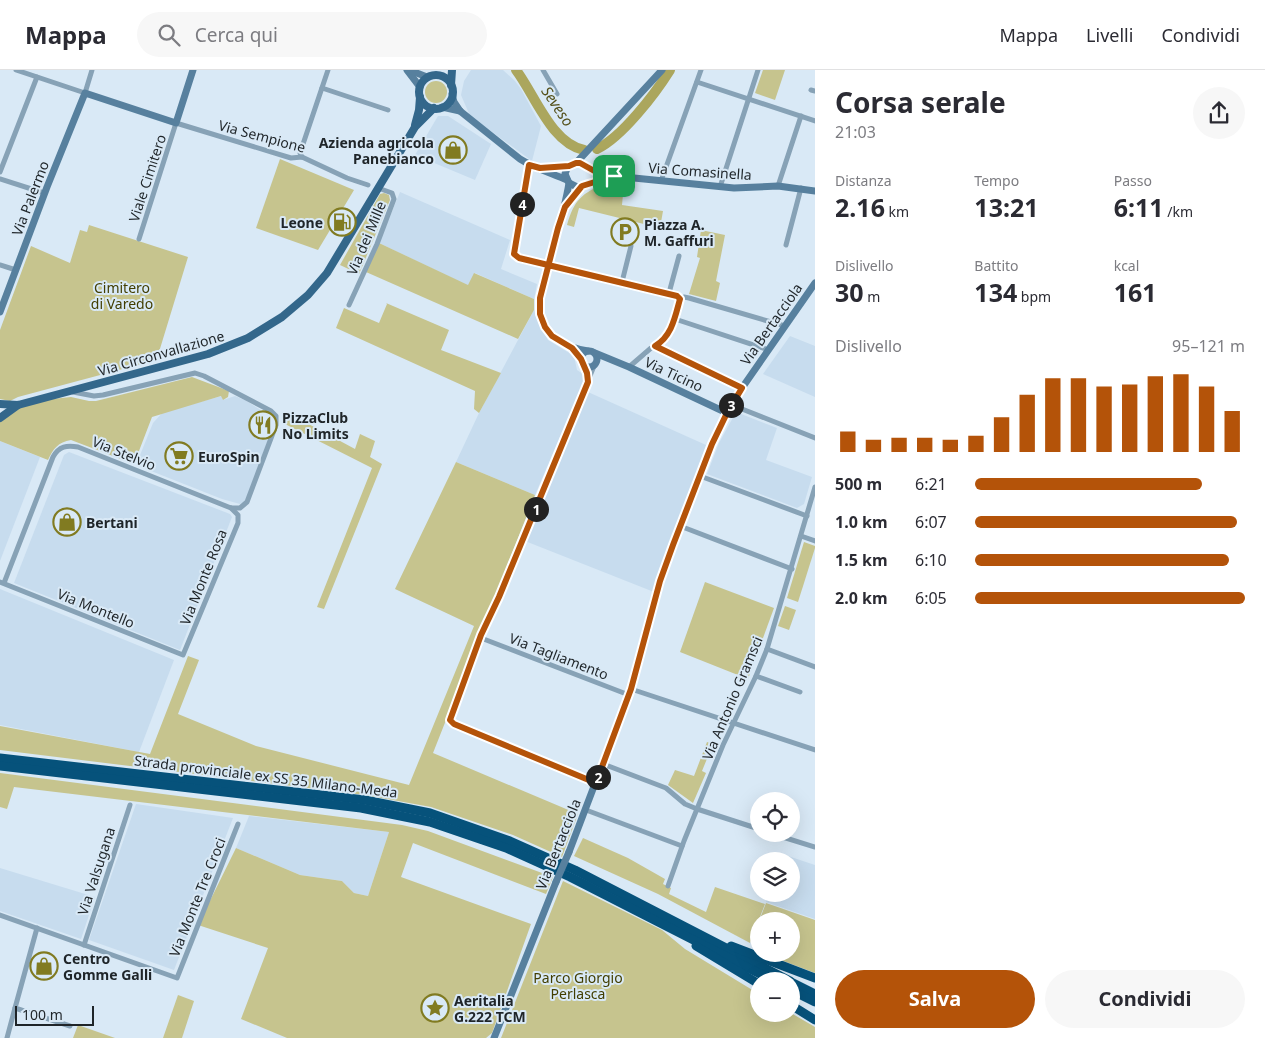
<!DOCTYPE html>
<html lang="it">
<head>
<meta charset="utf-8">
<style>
  body { margin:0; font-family:"Noto Sans",sans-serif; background:#f7f7f7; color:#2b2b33; height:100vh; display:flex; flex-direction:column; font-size:19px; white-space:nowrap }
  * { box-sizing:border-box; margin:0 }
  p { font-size:16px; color:#7c7c81 }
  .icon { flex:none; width:28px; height:28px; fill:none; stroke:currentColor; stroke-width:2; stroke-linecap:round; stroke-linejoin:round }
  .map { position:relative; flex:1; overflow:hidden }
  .drawer { display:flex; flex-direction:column; background:#fff; width:450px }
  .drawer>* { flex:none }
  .buttons { position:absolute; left:750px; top:722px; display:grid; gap:10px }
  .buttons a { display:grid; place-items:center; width:50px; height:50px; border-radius:50%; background:#fff; box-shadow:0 5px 20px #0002; font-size:25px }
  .scale { position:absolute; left:15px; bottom:12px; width:79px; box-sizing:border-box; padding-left:5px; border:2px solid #1f2529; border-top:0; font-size:14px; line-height:18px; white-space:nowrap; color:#1f2529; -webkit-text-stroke:4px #d9e9f6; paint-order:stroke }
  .pin { position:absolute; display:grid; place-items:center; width:42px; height:42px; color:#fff; margin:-21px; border-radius:10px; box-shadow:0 2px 8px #0006 }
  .km { position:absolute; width:25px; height:25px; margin:-12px; border-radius:50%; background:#222; color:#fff; font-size:14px; line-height:25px; text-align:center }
  .round { display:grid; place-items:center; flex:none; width:52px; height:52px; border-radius:26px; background:#f7f7f7 }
  .headline { display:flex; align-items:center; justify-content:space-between; height:85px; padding:0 20px }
  h1 { font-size:28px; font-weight:700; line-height:38px }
  .stats { display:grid; grid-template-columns:repeat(3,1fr); gap:8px; height:85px; padding:5px 20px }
  .stats div { display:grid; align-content:center }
  .stats b { font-size:25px; font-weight:700 }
  .stats small { font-size:14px; font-weight:400 }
  .stats p { font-size:14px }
  .chart { height:140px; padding:10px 20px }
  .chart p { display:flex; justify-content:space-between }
  .chart svg { width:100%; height:90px; margin-top:5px; stroke:#b45309; stroke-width:6 }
  .cta { display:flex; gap:10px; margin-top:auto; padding:10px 20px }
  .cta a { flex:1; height:58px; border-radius:30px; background:#b45309; color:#fff; font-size:20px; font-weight:700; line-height:58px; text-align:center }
  .cta a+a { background:#f7f7f7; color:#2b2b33 }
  ul { padding:0 20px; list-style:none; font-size:16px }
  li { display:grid; grid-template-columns:80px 60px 1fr; align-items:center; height:38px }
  li i { height:12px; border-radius:6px; background:#b45309 }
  header { display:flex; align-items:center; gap:30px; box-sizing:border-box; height:70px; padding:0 25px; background:#fff; border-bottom:1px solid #e1e1e2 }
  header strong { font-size:24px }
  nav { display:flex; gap:28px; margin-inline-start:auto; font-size:18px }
  .search { width:350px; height:45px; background:#f7f7f7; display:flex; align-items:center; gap:12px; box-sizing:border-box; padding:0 18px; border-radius:28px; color:#7c7c81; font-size:19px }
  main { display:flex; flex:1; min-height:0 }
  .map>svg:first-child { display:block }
  .built { fill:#c7dcee }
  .green { fill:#c6c48e }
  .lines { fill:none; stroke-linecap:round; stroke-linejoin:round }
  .river { stroke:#aba65d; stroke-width:10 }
  .street { stroke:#87a2b6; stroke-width:5 }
  .secondary { stroke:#57809e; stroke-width:7 }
  .primary { stroke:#33678b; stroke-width:8 }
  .highway { stroke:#06527b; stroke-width:9 }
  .secondary-bridge { stroke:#57809e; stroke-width:7 }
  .route-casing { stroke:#fff; stroke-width:10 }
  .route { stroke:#b45309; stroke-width:6 }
  .labels { text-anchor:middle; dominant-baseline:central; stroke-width:4; stroke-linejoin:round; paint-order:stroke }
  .street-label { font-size:14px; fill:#1f2529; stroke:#d9e9f6 }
  .poi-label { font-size:14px; font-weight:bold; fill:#1f2529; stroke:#d9e9f6; text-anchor:start }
  .park-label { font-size:14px; fill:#423e01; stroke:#d9e9f6 }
  .water-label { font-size:15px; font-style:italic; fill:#534f18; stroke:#d9e9f6 }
</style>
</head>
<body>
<header>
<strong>Mappa</strong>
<div class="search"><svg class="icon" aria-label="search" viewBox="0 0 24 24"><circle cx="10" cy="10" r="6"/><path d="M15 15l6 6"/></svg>Cerca qui</div>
<nav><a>Mappa</a><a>Livelli</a><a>Condividi</a></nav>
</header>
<main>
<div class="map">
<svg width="815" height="968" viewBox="0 0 815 968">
  <rect width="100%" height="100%" fill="#d9e9f6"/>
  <!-- built -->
  <g class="built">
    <polygon points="471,0 503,0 515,11 521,19 541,56 532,91 470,46 461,25 464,11"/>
    <polygon points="438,46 448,46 491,74 475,110 415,85"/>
    <polygon points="400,122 510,170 501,199 537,214 534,229 475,203 469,216 379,173"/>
    <polygon points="534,240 538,253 548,270 574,286 577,300 586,306 535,425 456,392 479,343"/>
    <polygon points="790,266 815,276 815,327 763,304"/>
    <polygon points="588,322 706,375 654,522 525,471"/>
    <polygon points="222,326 223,330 235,326 245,330 270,346 274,353 247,427 244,432 240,434 222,429 136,395 153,353 163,342"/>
    <polygon points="736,342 777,358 766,390 812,407 804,434 797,438 707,404 719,373"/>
    <polygon points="0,371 40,387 0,491"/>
    <polygon points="69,382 230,444 232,447 180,580 14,513 64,385"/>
    <polygon points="0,519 174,590 139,682 0,655"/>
    <polygon points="136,734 233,748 174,900 89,870"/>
    <polygon points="249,746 389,762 368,826 354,823 342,811 300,805 236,778"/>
    <polygon points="782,784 815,795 815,849 766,832 768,824 791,824 791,791 779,791"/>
    <polygon points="0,798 95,827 81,869 0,841"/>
  </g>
  <!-- green -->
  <g class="green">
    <polygon points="763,0 785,0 775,30 755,23"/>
    <circle cx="436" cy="22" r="11"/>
    <polygon points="280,89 354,120 318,180 256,158"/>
    <path d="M606,113L624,114L622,135L663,141L660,158L579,138L574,157L567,155C574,130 582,123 606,113Z"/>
    <polygon points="384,123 389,125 390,130 359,204 340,195 380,124"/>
    <polygon points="89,155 188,187 159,282 160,289 18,327 10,331 0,329 0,260 31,176 70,193 80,160 87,162"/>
    <polygon points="701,160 725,165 716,211 720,213 716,231 689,224 700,188 697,187"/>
    <polygon points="379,173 468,215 474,203 534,229 534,240 518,269 366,202"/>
    <polygon points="386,233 449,260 441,280 501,303 479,343 474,339 475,321 336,258 344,238 379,253 387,234"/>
    <path d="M192,307L229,321L228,327L223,330L221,326L152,347L134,394L71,370C58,372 53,379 48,390L0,371V351L19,338L52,329L71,327L89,331H96Z"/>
    <polygon points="288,343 355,379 360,364 375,371 370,387 382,394 324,539 317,537 372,398 283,353"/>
    <polygon points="456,392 535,425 433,683 578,744 562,787 513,765 431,737 365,725 0,680 0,656 150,684 188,586 199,590 178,644 256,676 409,715 474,556 395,519"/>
    <polygon points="804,472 815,476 815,478 798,532 787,528"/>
    <polygon points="705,512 774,538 748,609 680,582"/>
    <polygon points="785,536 796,540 789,560 778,556"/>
    <polygon points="707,672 713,674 702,701 706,703 693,733 668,715 675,700 694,706"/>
    <polygon points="0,703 402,755 428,761 553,807 546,824 413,773 401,807 531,854 492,963 486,968 287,968 241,949 268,878 198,855 236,778 300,805 342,811 354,823 368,826 389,762 14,717 7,739 0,737"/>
    <polygon points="583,768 628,788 665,809 663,814 671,818 669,824 706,842 715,817 765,834 750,873 658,824 574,786"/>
    <polygon points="563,811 662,860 685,879 759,924 759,944 791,943 815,957 815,968 501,968"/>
    <polygon points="766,833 815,850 815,903 765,884 791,884 791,851 759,851"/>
    <polygon points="178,925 194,931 182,968 163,968"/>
    <polygon points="78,955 115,968 73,968"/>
  </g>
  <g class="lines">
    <!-- river -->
    <g class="river">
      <path d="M516,0C535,25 551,73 584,80"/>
      <path d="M597,79C622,67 655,24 670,0"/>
    </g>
    <!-- street -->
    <g class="street">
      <polyline points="16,0 85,23 92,0"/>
      <polyline points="543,0 557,24"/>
      <polyline points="697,12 815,51"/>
      <polyline points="322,18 388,40"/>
      <polyline points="811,20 815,21"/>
      <polyline points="302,87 300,83 328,0"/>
      <polyline points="529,95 514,184 517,186 675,224 680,229"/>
      <polyline points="0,102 37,7"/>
      <polyline points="0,109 44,123"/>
      <polyline points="661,111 701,0"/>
      <polyline points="778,116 801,46"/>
      <polyline points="720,117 758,0"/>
      <polyline points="139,169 176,53 291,88 302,87 347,108 368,115"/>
      <polyline points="786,175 801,118"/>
      <polyline points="0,195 16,200"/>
      <polyline points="622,212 631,176 629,168"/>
      <polyline points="669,223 679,186"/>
      <polyline points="680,229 684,227 689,228 785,256"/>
      <polyline points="349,235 377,174 394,129 392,123 378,118"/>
      <polyline points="675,249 769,280"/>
      <polyline points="655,276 742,318"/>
      <polyline points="584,295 587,303 588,312"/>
      <polyline points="594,296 499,527 481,565 450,650 454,654 596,713"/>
      <polyline points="629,297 651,278 665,269 675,249 680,229"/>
      <polyline points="732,335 815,368"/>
      <polyline points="700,406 807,446"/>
      <polyline points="680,456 792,499"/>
      <polyline points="801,466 815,471"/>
      <polyline points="0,512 183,585 238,453 238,445 231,438"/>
      <path d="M4,513L53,387C59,376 67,375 78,377L231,438H240L247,432L276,355V346L271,341L204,306L195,303L103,325L94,326L73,322"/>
      <polyline points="481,568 629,625"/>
      <polyline points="767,579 815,597"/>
      <polyline points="756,606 800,622"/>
      <polyline points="631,619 815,680"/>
      <polyline points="603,694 666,718 685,734 697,739 759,759"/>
      <polyline points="586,740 682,776"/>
      <polyline points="773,764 815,777"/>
      <polyline points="668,816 684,771 723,675 756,606 767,579 815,417"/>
      <polyline points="0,845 177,908 238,754"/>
      <polyline points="37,858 15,938 70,956"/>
      <polyline points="84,875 130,735"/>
      <polyline points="7,968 15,938"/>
    </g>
    <!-- secondary -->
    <g class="secondary">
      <polyline points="407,0 420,17"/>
      <polyline points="409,0 427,7"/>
      <path d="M452,24L454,32L460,41L520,89C534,98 551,103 567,110"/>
      <polyline points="442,37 460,41"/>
      <polyline points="576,93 662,0"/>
      <polyline points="543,98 569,96"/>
      <path d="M614,106L577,117L569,113L565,104C571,82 586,99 598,103C603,104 608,105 614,106L734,118L778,116L815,121"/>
      <path d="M569,113C565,138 557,163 550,187C536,233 530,271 588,281"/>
      <polyline points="565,136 581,116"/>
      <polyline points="0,242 47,117 85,23 176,53 193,0"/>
      <circle cx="589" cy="289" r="8"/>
      <polyline points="595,283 629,297 727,343"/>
      <polyline points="569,782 631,619 660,511 712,374 727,343 742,318 815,213"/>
      <polyline points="494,968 556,812"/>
    </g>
    <!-- primary -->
    <g class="primary">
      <circle cx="436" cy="22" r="17"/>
      <polyline points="451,15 452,0"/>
      <polyline points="415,55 419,40 420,27"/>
      <polyline points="0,334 18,335 208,284 248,268 282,247 308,225 327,203 415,57 434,38"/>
      <polyline points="0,348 18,335"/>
    </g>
    <!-- highway -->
    <g class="highway">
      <polyline points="0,688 365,730 430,743 510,771 575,800 790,911"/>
      <polyline points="0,696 361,738 430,752 506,778 570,807 774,911"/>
      <polyline points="696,876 759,914"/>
      <polyline points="731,876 815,908"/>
      <polyline points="791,912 815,924"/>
      <polyline points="791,920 815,932"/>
      <polyline points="791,935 815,950"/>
    </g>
    <!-- secondary-bridge -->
    <polyline class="secondary-bridge" points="556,812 569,782"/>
  </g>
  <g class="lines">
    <!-- route casing -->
    <g class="route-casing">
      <path id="route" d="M614,106L582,116L565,137L558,158L540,228V244L545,257L552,266L572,278L581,289L587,303L588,312L499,527L481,565L450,650L454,654L596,713L631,619L660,511L673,475L712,374L727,343L742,318L655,276C672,266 675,247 680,229L677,226L519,188L514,184L529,95L540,98L569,96L576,93H580L598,103L614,106"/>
    </g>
    <!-- route -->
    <use href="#route" class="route"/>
  </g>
  <!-- icons -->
  <defs>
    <g id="shop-ring" transform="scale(1.4375)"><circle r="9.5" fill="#d9e9f6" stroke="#817b21" stroke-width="1.5"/><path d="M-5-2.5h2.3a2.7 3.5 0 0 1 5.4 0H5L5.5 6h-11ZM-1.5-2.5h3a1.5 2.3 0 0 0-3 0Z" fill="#817b21"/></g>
    <g id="fuel-ring" transform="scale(1.4375)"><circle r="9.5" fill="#d9e9f6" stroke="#817b21" stroke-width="1.5"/><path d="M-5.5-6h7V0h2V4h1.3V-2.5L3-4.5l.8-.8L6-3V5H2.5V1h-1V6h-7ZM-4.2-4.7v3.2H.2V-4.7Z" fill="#817b21"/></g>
    <g id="parking-ring" transform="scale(1.4375)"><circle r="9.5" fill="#d9e9f6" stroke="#817b21" stroke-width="1.5"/><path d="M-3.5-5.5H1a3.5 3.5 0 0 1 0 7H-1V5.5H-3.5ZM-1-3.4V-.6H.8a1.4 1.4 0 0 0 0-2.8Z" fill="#817b21"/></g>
    <g id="restaurant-ring" transform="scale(1.4375)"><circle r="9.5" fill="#d9e9f6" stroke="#817b21" stroke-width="1.5"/><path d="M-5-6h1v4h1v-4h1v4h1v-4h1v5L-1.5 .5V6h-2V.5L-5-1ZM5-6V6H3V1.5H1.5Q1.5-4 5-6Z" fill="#817b21"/></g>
    <g id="supermarket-ring" transform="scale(1.4375)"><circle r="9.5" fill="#d9e9f6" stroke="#817b21" stroke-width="1.5"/><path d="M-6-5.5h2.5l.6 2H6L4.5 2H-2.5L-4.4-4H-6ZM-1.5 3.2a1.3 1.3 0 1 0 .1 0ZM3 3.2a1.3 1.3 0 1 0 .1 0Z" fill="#817b21"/></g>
    <g id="sight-ring" transform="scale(1.4375)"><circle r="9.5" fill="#d9e9f6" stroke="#817b21" stroke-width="1.5"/><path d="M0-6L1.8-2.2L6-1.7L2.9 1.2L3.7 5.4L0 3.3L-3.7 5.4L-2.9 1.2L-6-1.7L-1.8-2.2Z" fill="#817b21"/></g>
  </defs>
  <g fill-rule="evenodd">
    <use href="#shop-ring" x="453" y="80"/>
    <use href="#fuel-ring" x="342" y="152"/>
    <use href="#parking-ring" x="625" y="162"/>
    <use href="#restaurant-ring" x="263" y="355"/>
    <use href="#supermarket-ring" x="179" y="386"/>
    <use href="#shop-ring" x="67" y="452"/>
    <use href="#shop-ring" x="44" y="896"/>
    <use href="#sight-ring" x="435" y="938"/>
  </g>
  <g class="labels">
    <!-- street labels -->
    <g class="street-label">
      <text transform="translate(262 66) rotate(15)">Via Sempione</text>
      <text transform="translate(700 101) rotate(4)">Via Comasinella</text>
      <text transform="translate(147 108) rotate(-72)">Viale Cimitero</text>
      <text transform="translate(30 128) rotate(-69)">Via Palermo</text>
      <text transform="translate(366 168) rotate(-67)">Via dei Mille</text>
      <text transform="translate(771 254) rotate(-55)">Via Bertacciola</text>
      <text transform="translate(161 283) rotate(-16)">Via Circonvallazione</text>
      <text transform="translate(674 304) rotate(25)">Via Ticino</text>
      <text transform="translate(124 383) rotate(22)">Via Stelvio</text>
      <text transform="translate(203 507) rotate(-68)">Via Monte Rosa</text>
      <text transform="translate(96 538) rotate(22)">Via Montello</text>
      <text transform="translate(559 586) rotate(21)">Via Tagliamento</text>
      <text transform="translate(732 628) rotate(-67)">Via Antonio Gramsci</text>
      <text transform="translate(266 706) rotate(7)">Strada provinciale ex SS 35 Milano-Meda</text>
      <text transform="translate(558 774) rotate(-68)">Via Bertacciola</text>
      <text transform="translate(96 801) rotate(-72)">Via Valsugana</text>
      <text transform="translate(197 827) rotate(-68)">Via Monte Tre Croci</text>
    </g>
    <!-- poi labels -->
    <g class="poi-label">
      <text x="434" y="72" text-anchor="end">Azienda agricola<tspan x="434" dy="16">Panebianco</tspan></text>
      <text x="323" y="152" text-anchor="end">Leone</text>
      <text x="644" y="154">Piazza A.<tspan x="644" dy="16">M. Gaffuri</tspan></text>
      <text x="282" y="347">PizzaClub<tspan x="282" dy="16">No Limits</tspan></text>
      <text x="198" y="386">EuroSpin</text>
      <text x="86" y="452">Bertani</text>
      <text x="63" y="888">Centro<tspan x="63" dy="16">Gomme Galli</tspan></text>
      <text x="454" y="930">Aeritalia<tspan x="454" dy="16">G.222 TCM</tspan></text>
    </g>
    <!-- park labels -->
    <g class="park-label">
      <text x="122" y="217">Cimitero<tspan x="122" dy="16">di Varedo</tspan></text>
      <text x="578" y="907">Parco Giorgio<tspan x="578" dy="16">Perlasca</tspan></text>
    </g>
    <!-- water labels -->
    <g class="water-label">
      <text transform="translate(558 36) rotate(56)">Seveso</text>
    </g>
  </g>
</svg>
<div class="buttons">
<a><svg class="icon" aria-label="locate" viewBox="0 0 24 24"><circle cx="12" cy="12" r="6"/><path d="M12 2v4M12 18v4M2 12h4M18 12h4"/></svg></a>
<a><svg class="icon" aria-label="layers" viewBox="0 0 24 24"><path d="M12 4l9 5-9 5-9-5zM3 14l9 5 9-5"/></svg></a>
<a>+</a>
<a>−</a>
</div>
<div class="scale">100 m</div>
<div class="pin" style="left:614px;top:106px;background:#1e9e55"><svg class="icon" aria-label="arrive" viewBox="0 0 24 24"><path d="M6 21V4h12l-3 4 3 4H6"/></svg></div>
<b class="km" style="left:536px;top:439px">1</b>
<b class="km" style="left:598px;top:707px">2</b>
<b class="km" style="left:731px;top:335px">3</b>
<b class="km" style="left:522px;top:134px">4</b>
</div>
<section class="drawer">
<div class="headline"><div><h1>Corsa serale</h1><p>21:03</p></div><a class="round"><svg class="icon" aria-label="share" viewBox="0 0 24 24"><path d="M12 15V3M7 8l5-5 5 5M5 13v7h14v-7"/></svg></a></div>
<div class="stats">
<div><p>Distanza</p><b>2.16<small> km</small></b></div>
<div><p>Tempo</p><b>13:21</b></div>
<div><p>Passo</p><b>6:11<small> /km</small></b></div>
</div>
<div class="stats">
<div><p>Dislivello</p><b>30<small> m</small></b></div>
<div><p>Battito</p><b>134<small> bpm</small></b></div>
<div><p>kcal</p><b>161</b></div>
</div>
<div class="chart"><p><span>Dislivello</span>95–121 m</p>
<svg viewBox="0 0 160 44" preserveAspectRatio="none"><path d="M5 44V34M15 44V38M25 44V37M35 44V37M45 44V38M55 44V36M65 44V27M75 44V16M85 44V8M95 44V8M105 44V12M115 44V11M125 44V7M135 44V6M145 44V12M155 44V24"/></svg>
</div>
<ul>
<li><b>500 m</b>6:21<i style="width:84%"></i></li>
<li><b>1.0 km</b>6:07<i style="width:97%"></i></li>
<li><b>1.5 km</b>6:10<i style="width:94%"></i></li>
<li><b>2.0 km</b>6:05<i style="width:100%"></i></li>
</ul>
<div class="cta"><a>Salva</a><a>Condividi</a></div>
</section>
</main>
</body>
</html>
